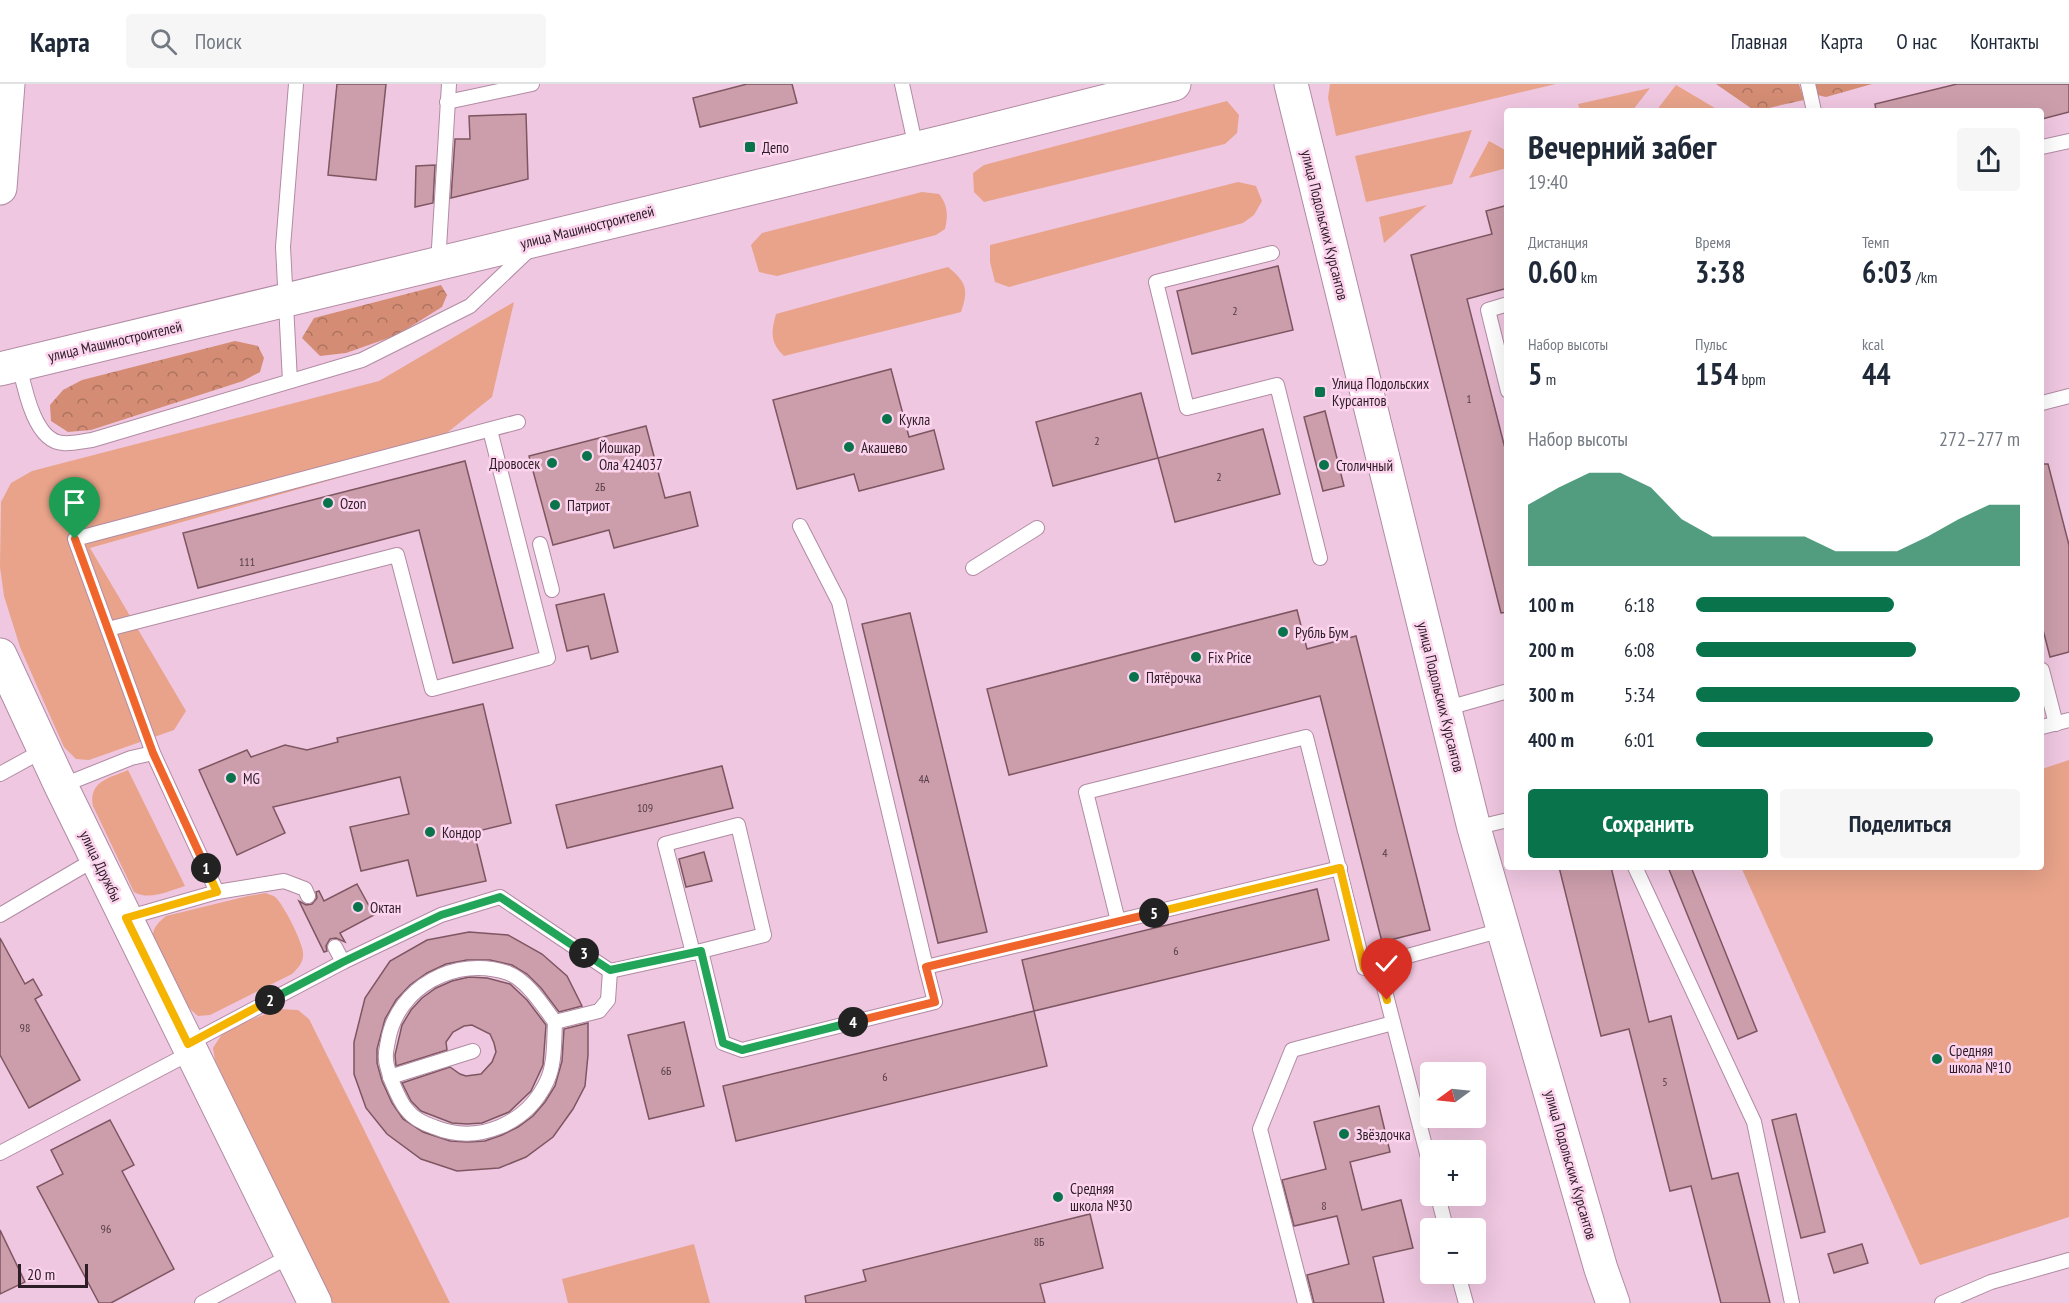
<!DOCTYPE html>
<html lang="ru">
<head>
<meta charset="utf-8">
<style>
  body { margin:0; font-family:"PT Sans Narrow",sans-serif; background:#f6f6f7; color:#1f2937; height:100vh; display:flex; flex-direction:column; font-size:22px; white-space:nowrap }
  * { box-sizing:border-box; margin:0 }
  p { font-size:20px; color:#747a83 }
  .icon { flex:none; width:33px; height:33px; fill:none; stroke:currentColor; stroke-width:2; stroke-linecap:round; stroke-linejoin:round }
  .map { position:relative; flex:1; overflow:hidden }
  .panel { position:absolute; left:1504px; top:24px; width:540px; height:762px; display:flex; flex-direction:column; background:#fff; border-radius:6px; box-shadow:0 6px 24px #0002 }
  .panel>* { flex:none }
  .needle { width:39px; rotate:255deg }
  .controls { position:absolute; left:1420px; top:978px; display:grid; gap:12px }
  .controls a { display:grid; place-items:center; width:66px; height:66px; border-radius:6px; background:#fff; box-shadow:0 6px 24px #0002; font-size:30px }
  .scale { position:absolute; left:18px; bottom:15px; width:70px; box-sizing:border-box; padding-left:6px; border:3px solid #2c1d27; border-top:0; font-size:16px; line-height:21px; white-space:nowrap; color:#2c1d27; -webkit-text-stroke:4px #fdd4ee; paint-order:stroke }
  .pin { position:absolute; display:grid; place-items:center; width:51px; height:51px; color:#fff; margin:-62px -26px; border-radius:50% 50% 50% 0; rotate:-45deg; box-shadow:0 0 6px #0007 }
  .pin .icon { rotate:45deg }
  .km { position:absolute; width:30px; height:30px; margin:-15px; border-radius:50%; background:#222; color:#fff; font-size:16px; line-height:30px; text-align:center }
  .round { display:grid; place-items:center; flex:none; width:63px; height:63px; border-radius:6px; background:#f6f6f7 }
  .head { display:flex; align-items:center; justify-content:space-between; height:102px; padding:0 24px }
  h1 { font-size:33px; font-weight:700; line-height:45px }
  .stats { display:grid; grid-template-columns:repeat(3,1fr); gap:9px; height:102px; padding:6px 24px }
  .stats div { display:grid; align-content:center }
  .stats b { font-size:30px; font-weight:700 }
  .stats small { font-size:16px; font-weight:400 }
  .stats p { font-size:16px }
  .chart { height:168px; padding:12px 24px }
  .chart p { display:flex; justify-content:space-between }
  .chart svg { width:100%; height:108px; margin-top:6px; fill:#09734b; opacity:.7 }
  .primary-button { display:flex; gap:12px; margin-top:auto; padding:12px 24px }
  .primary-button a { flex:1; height:69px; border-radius:6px; background:#09734b; color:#fff; font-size:24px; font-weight:700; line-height:69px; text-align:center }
  .primary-button a+a { background:#f6f6f7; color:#1f2937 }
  ul { padding:0 24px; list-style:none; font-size:20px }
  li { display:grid; grid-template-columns:96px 72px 1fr; align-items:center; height:45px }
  li i { height:15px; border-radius:8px; background:#09734b }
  header { display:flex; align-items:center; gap:36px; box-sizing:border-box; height:84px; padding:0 30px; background:#fff; border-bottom:2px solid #e0e1e3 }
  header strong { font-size:28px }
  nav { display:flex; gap:33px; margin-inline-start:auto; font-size:21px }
  .search { width:420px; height:54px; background:#f6f6f7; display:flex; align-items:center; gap:15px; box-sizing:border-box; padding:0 21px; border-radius:6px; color:#747a83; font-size:22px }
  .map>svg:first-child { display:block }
  .grass { fill:#e8a38a }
  .forest { fill:url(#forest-crowns) }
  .building { fill:#cc9eab; stroke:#7e5661; stroke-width:1.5 }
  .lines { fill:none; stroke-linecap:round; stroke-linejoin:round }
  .lane-casing { stroke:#b18ba3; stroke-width:16 }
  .secondary-casing { stroke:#b18ba3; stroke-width:35 }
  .primary-casing { stroke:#b18ba3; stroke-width:35 }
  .lane { stroke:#fff; stroke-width:14 }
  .secondary { stroke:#fff; stroke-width:33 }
  .primary { stroke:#fff; stroke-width:33 }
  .split-1-casing { stroke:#fff; stroke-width:12 }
  .split-2-casing { stroke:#fff; stroke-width:12 }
  .split-3-casing { stroke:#fff; stroke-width:12 }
  .split-4-casing { stroke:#fff; stroke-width:12 }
  .split-5-casing { stroke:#fff; stroke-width:12 }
  .split-6-casing { stroke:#fff; stroke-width:12 }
  .split-1 { stroke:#f0652b; stroke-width:8 }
  .split-2 { stroke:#f5b400; stroke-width:8 }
  .split-3 { stroke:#22a559; stroke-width:8 }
  .split-4 { stroke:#22a559; stroke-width:8 }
  .split-5 { stroke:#f0652b; stroke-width:8 }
  .split-6 { stroke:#f5b400; stroke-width:8 }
  .poi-dot { fill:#09734b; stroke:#fdd4ee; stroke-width:2 }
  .labels { text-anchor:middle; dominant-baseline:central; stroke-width:5; stroke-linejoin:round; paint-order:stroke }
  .number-label { font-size:12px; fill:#543d48 }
  .poi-label { font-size:15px; fill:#2c1d27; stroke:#fdd4ee; text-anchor:start }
  .street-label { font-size:15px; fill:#2c1d27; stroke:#fdd4ee }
</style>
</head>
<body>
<header>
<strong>Карта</strong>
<div class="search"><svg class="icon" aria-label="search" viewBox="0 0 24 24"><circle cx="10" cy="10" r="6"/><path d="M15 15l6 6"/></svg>Поиск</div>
<nav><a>Главная</a><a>Карта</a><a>О нас</a><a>Контакты</a></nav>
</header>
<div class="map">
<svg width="2069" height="1219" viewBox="0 0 2069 1219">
  <defs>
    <pattern id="forest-crowns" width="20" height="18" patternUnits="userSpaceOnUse" patternTransform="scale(1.5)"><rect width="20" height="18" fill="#d48d74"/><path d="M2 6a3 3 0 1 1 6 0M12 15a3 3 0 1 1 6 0" fill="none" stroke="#ac735f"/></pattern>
  </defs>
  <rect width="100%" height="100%" fill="#efc7e0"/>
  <!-- grass -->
  <g class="grass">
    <polygon points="1330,0 1556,0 1336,52 1328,14"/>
    <polygon points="1676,1 1720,27 1656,27"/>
    <polygon points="1650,4 1632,27 1580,27 1578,20"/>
    <polygon points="1227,17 1239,31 1237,49 1225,60 984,118 974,108 973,89 984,81"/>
    <polygon points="1472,46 1452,100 1366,118 1355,72"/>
    <polygon points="1489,57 1507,67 1507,84 1469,94"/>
    <polygon points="1238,98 1256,102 1262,117 1254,131 1243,139 1009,203 995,198 990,178 990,161"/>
    <path d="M922,108L939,110C948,121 948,132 945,145L936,151L777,192L759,188L751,161L762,149Z"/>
    <polygon points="1427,121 1384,159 1379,133"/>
    <path d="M948,183C966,198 969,205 961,228L784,272C770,259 771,248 776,230Z"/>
    <polygon points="514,218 492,313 419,371 90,464 186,627 174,646 89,676 76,675 64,663 47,625 20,563 4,512 0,483 1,418 11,399 32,387 379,297"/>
    <polygon points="2069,676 2069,1133 1920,1181 1741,783 2042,783 2042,685"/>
    <path d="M128,686L185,802C168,807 150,817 134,808L93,722C88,697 110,694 128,686Z"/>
    <path d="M266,809C268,810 274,812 275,813C283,819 303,859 303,869C304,878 298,884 292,890L210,931L198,932L190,925C181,909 154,868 153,851C153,843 160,837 166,832L248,812Z"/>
    <polygon points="279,925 298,926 309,935 450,1219 333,1219 215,976 213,964 222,950 239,940"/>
    <polygon points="694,1160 710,1219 568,1219 562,1195"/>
  </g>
  <!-- forest -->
  <g class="forest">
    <polygon points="1716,0 1799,0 1804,16 1755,27"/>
    <polygon points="1815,0 1872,0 1826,13 1817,11"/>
    <polygon points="441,201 447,211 442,223 397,251 346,269 320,272 302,254 314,234"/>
    <polygon points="235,257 258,262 264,274 260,288 243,297 91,346 68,348 51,337 50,321 63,306 82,296"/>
  </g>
  <!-- building -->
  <g class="building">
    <polygon points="337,0 386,0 376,96 328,91"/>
    <polygon points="747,0 792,0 797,19 700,43 693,14"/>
    <polygon points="1957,0 2069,0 2069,28 2042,35 2042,27 1876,27 1875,20"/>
    <polygon points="526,30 528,95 451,114 455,55 470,55 469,32"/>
    <polygon points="435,81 433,119 415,123 416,82"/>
    <polygon points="1508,121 1508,204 1467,215 1508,376 1508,528 1501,529 1411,171 1492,150 1486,127"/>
    <polygon points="1278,182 1293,246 1192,270 1177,207"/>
    <polygon points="891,285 909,353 934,346 944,385 859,407 854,390 797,405 773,316"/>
    <polygon points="1141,309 1158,374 1053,402 1036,338"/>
    <polygon points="1325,327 1344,402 1323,407 1304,333"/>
    <polygon points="646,342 665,414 690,408 698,442 614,464 609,446 553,461 529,372"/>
    <polygon points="1263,345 1280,410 1175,438 1158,374"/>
    <polygon points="465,377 513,564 453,579 419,446 198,504 183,449"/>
    <polygon points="2042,380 2048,380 2069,461 2069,568 2050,573 2042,542"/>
    <polygon points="604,510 618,568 591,575 588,562 567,567 556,521"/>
    <polygon points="1297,526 1307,565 1356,552 1430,846 1382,858 1320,612 1009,691 987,605"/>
    <polygon points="910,529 987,848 938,859 862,540"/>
    <polygon points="483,620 511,739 474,748 486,797 417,812 408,776 361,787 350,743 409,730 400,693 273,723 285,749 237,771 199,686 247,666 251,673 285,661 307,666 338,658 337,654"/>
    <polygon points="722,682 733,724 567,764 556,721"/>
    <polygon points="704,768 712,797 686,803 679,775"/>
    <polygon points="1559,783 1611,783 1649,938 1671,932 1712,1095 1738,1089 1770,1219 1721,1219 1691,1102 1670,1107 1629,945 1601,952"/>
    <polygon points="1668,783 1691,783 1757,947 1738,955"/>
    <polygon points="357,800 374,831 340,849 345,858 336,854 330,855 326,862 327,867 324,868 299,817 306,821 312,820 317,814 316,808 319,807 324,817"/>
    <polygon points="1317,805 1329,856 1034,927 1022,876"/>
    <polygon points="469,848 508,851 542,870 567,892 582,922 559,928 541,904 527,890 512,881 490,876 467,876 446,880 427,889 410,901 396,916 385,935 377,965 377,979 382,997 392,1019 403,1035 423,1048 450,1057 468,1058 485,1057 502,1051 518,1043 533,1032 545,1018 555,1002 562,977 564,945 588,939 588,971 585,1002 573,1025 553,1053 526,1073 499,1084 457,1087 421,1075 387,1050 366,1024 354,990 354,958 365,914 390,877 427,856"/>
    <polygon points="0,854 25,900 33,895 42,911 35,915 80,996 29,1024 0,971"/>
    <polygon points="469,893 487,894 510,900 527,916 546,941 543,981 531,1007 509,1028 482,1039 467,1040 452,1039 421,1027 411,1017 402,999 450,983 460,990 466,992 481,990 492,978 496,968 494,959 490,950 472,941 464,942 453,948 446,958 447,966 396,982 395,971 402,941 411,926 422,914 436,904 452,897"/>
    <polygon points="1034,927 1047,982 736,1057 723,1002"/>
    <polygon points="684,938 704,1022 649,1035 628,951"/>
    <polygon points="1379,1022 1390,1068 1350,1078 1362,1126 1401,1116 1413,1164 1373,1173 1384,1219 1314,1219 1307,1191 1349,1180 1337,1132 1294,1142 1282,1096 1326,1085 1314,1038"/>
    <polygon points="1796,1030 1825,1148 1801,1154 1772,1036"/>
    <polygon points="110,1036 134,1081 122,1087 174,1185 111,1219 99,1219 37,1103 63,1090 51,1066"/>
    <polygon points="1090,1130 1103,1184 1040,1200 1045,1219 806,1219 805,1212 866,1197 863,1186"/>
    <polygon points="0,1146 25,1198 0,1210"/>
    <polygon points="1862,1160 1868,1179 1834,1189 1828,1170"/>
  </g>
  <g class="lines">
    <!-- lane casing -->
    <g class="lane-casing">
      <g id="lane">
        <polyline points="902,0 916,64"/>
        <polyline points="1808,0 1814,27"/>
        <polyline points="447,18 532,0"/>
        <polyline points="2042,63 2069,57"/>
        <polyline points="1272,169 1156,198 1187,324 1277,301 1320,474"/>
        <polyline points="438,180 449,0"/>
        <polyline points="1508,220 1488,226 1508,307"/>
        <path d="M19,280C24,302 34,358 63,359C72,360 83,357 92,356L362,276L470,222L529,166"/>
        <polyline points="290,297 283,163 296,0"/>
        <polyline points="2042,319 2069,312"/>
        <polyline points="800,442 839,518 926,883"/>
        <polyline points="540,460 552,506"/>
        <polyline points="973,484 1037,444"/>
        <polyline points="108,545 397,471 432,605 548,574 490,346"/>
        <polyline points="2042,586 2056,640"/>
        <polyline points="1444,625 1508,607"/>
        <polyline points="2042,643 2069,636"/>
        <polyline points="0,690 44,666"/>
        <polyline points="61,702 131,674 153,669"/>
        <polyline points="1474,744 1508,736"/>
        <polyline points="1635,783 1754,1038 1792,1219"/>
        <polyline points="217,808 153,669 75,455 518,338"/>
        <polyline points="0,831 97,774"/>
        <polyline points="126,834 217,808 284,797 305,805 308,812"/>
        <polyline points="1118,837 1086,708 1306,653 1364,884 1502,846"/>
        <polyline points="335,863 343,878"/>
        <polyline points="693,869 665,760 738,741 764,851 701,867"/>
        <polyline points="1378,880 1431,1085"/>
        <polyline points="188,960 343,878 441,831 500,813 610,887 701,867 723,959 742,966 935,918 926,883 1340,784"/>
        <path d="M473,967L390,993C389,987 386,981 386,975C385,969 387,963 388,957C397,903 456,871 508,889C527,896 543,922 555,938L599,927L608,916L610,887"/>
        <path d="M390,993C395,1004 399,1017 407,1026C413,1034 425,1040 434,1043C478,1061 527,1040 547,997C555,980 554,957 555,938"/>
        <polyline points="0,1069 192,968"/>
        <polyline points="1438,1112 1446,1144"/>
        <polyline points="1458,1190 1466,1219"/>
        <polyline points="202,1219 292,1171"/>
        <polyline points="1305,1219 1260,1045 1292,966 1393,939"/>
        <polyline points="1942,1219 1991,1198 2069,1176"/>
      </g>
    </g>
    <!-- secondary casing -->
    <g class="secondary-casing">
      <g id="secondary">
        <polyline points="1291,0 1474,744 1601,1185 1613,1219"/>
        <polyline points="0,285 947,57 1174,0"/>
      </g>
    </g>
    <!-- primary casing -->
    <g class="primary-casing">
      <g id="primary">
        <polyline points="0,104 8,0"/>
        <polyline points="0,571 61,702 315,1219"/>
      </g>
    </g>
    <!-- lane -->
    <use href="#lane" class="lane"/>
    <!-- secondary -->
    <use href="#secondary" class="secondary"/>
    <!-- primary -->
    <use href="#primary" class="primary"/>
  </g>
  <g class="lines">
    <!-- split-1 casing -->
    <g class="split-1-casing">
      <polyline id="split-1" points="75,455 153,669 206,784"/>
    </g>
    <!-- split-2 casing -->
    <g class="split-2-casing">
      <polyline id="split-2" points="206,784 217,808 126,834 188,960 270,916"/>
    </g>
    <!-- split-3 casing -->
    <g class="split-3-casing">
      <polyline id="split-3" points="270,916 343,878 441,831 500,813 584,869"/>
    </g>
    <!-- split-4 casing -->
    <g class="split-4-casing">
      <polyline id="split-4" points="584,869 610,886 701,867 723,959 742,966 853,938"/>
    </g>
    <!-- split-5 casing -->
    <g class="split-5-casing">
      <polyline id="split-5" points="853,938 935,918 926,883 1154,829"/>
    </g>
    <!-- split-6 casing -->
    <g class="split-6-casing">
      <polyline id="split-6" points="1154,829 1340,784 1364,884 1378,880 1387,916"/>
    </g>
    <!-- split-1 -->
    <use href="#split-1" class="split-1"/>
    <!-- split-2 -->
    <use href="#split-2" class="split-2"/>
    <!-- split-3 -->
    <use href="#split-3" class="split-3"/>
    <!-- split-4 -->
    <use href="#split-4" class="split-4"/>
    <!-- split-5 -->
    <use href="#split-5" class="split-5"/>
    <!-- split-6 -->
    <use href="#split-6" class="split-6"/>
  </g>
  <!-- markers -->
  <g class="poi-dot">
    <rect x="744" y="57" width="12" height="12" rx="3"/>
    <rect x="1314" y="302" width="12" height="12" rx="3"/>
    <circle cx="887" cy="335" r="6"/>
    <circle cx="849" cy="363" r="6"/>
    <circle cx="587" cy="372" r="6"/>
    <circle cx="552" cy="379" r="6"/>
    <circle cx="1324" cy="381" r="6"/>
    <circle cx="328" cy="419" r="6"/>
    <circle cx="555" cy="421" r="6"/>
    <circle cx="1283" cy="548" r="6"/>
    <circle cx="1196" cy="573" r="6"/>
    <circle cx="1134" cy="593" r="6"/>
    <circle cx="231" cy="694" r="6"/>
    <circle cx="430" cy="748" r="6"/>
    <circle cx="358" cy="823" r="6"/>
    <circle cx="1937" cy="975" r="6"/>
    <circle cx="1344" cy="1050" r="6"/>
    <circle cx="1058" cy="1113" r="6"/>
  </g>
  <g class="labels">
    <!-- number labels -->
    <g class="number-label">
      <text x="1235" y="226">2</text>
      <text x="1469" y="314">1</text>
      <text x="1097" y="356">2</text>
      <text x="1219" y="392">2</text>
      <text x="600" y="402">2Б</text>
      <text x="247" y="477">111</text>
      <text x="924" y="694">4А</text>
      <text x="645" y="723">109</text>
      <text x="1385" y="768">4</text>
      <text x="1176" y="866">6</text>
      <text x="25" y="943">98</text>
      <text x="666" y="986">6Б</text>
      <text x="885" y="992">6</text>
      <text x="1665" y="997">5</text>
      <text x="1324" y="1121">8</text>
      <text x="106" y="1144">96</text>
      <text x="1039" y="1157">8Б</text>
    </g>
    <!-- poi labels -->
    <g class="poi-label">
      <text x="762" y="63">Депо</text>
      <text x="1332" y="299">Улица Подольских<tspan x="1332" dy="17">Курсантов</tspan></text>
      <text x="899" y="335">Кукла</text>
      <text x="599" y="363">Йошкар<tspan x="599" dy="17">Ола 424037</tspan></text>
      <text x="861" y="363">Акашево</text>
      <text x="540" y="379" text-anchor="end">Дровосек</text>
      <text x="1336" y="381">Столичный</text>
      <text x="340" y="419">Ozon</text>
      <text x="567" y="421">Патриот</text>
      <text x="1295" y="548">Рубль Бум</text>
      <text x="1208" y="573">Fix Price</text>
      <text x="1146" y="593">Пятёрочка</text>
      <text x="243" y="694">MG</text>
      <text x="442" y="748">Кондор</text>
      <text x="370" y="823">Октан</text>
      <text x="1949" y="966">Средняя<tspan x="1949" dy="17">школа №10</tspan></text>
      <text x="1356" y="1050">Звёздочка</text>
      <text x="1070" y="1104">Средняя<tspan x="1070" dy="17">школа №30</tspan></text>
    </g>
    <!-- street labels -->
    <g class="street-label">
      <text transform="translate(1325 141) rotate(76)">улица Подольских Курсантов</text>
      <text transform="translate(587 143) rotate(-14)">улица Машиностроителей</text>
      <text transform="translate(115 257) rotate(-13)">улица Машиностроителей</text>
      <text transform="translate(1441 613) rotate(76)">улица Подольских Курсантов</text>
      <text transform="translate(101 782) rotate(64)">улица Дружбы</text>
      <text transform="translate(1571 1081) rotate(74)">улица Подольских Курсантов</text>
    </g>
  </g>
</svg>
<div class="controls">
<a><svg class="needle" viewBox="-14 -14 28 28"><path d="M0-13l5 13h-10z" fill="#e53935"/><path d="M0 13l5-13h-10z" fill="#747a83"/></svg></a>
<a>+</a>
<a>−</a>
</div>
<div class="scale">20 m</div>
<div class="pin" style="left:75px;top:455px;background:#1e9e55"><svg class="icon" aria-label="arrive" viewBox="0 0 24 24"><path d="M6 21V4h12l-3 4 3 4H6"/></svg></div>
<div class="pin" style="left:1387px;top:916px;background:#d93025"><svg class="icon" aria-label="check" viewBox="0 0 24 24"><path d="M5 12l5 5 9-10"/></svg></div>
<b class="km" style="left:206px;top:784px">1</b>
<b class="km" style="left:270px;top:916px">2</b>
<b class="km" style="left:584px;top:869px">3</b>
<b class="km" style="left:853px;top:938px">4</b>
<b class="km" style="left:1154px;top:829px">5</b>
<section class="panel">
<div class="head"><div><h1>Вечерний забег</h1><p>19:40</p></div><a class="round"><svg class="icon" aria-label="share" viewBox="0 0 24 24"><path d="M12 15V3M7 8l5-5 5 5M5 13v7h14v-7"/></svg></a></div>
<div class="stats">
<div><p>Дистанция</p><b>0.60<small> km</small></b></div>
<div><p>Время</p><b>3:38</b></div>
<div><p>Темп</p><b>6:03<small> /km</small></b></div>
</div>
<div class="stats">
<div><p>Набор высоты</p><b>5<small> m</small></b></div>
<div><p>Пульс</p><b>154<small> bpm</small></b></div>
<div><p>kcal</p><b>44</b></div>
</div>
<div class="chart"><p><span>Набор высоты</span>272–277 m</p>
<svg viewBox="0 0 160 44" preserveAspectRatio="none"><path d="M0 44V19L10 12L20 6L30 6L40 12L50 25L60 32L70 32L80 32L90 32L100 38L110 38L120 38L130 32L140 25L150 19L160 19V44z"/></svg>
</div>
<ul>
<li><b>100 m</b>6:18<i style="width:61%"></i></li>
<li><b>200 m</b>6:08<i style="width:68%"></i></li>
<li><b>300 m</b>5:34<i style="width:100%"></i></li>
<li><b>400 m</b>6:01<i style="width:73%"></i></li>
</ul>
<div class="primary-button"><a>Сохранить</a><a>Поделиться</a></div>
</section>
</div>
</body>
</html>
